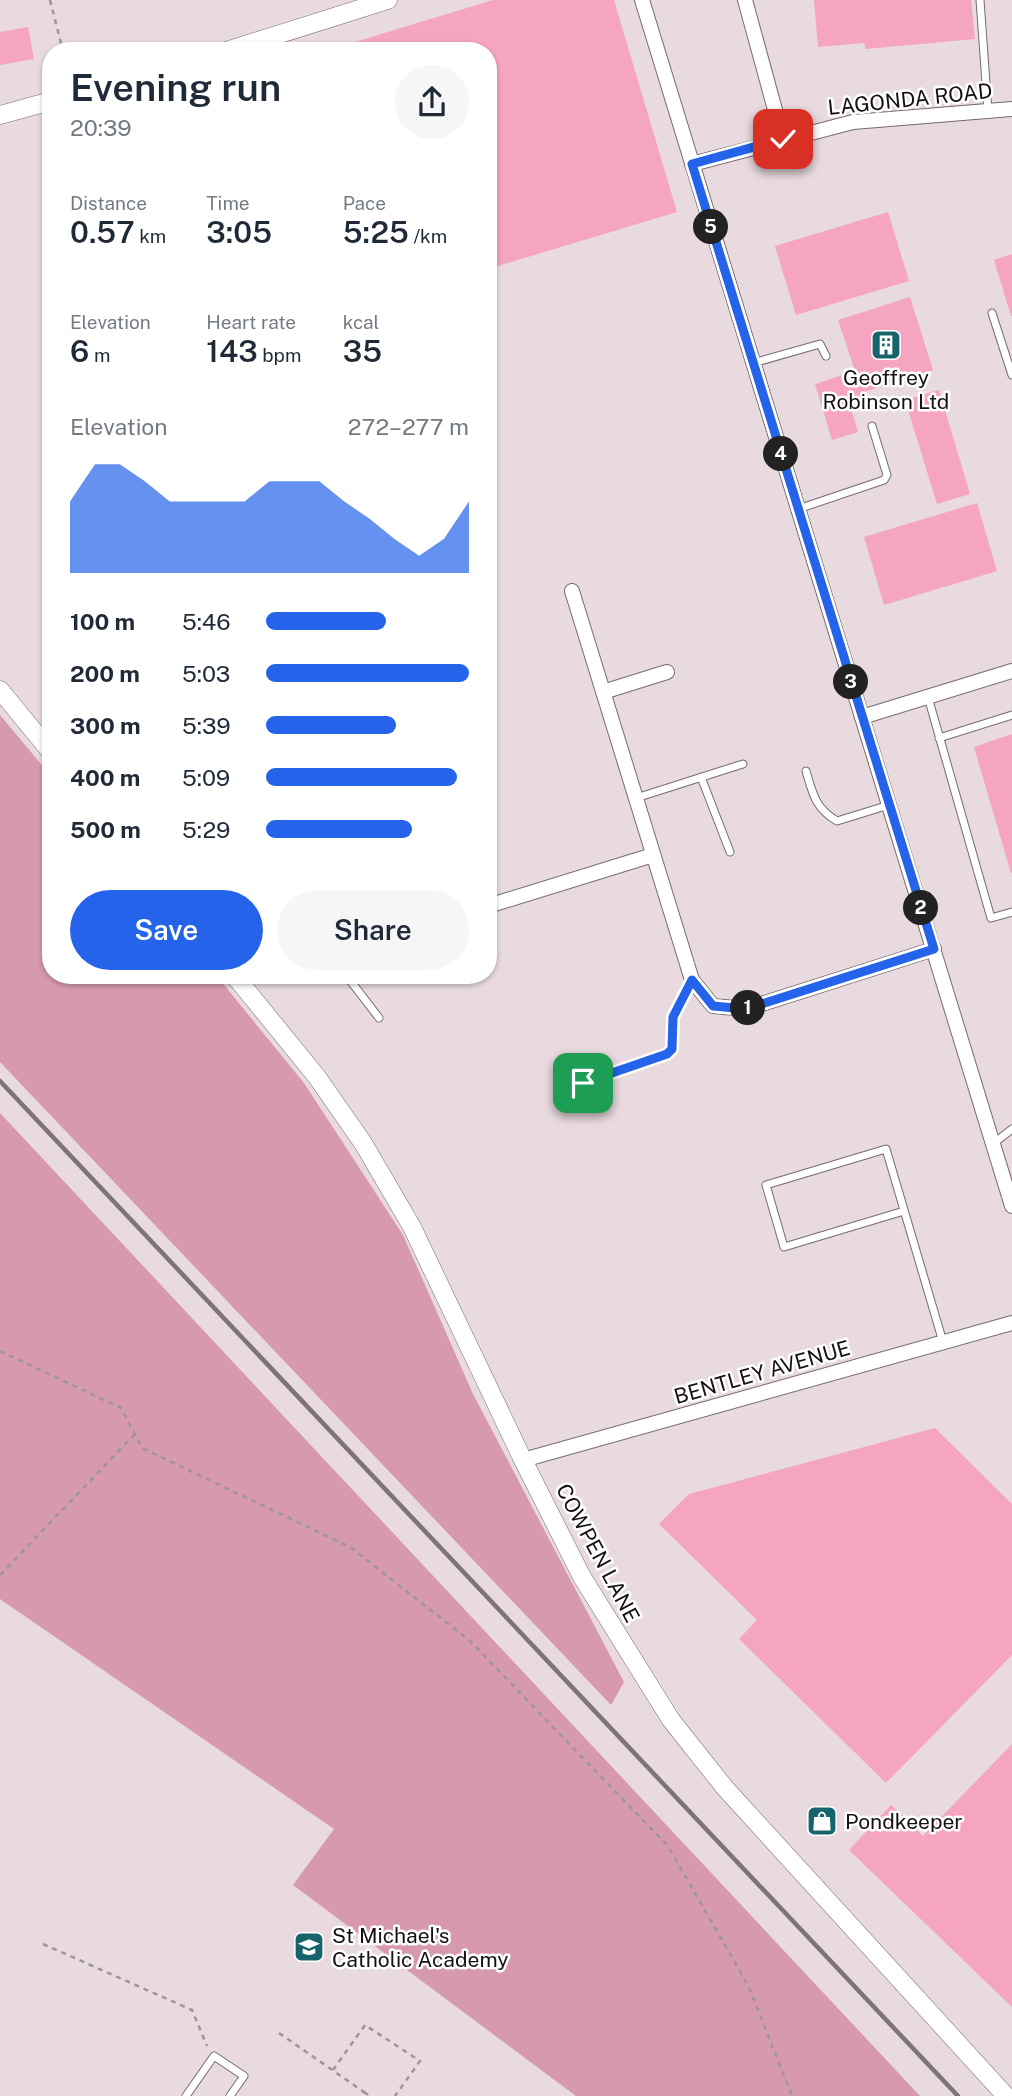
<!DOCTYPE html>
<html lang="en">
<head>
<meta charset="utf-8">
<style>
  body { margin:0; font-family:"Public Sans",sans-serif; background:#f6f6f7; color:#1f2937; height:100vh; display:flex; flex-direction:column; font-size:26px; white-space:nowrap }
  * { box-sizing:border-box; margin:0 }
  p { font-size:23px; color:#747a83 }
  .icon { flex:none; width:38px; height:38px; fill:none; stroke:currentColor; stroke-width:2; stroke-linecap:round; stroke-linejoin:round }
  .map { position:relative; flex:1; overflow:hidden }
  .sheet { position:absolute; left:42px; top:42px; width:455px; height:942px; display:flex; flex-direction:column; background:#fff; border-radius:28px; box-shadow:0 2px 5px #0004 }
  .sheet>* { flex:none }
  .pin { position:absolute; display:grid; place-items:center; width:60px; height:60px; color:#fff; margin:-30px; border-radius:14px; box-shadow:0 4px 10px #0006 }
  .km { position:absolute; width:35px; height:35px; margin:-18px; border-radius:50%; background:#222; color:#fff; font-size:19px; line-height:35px; text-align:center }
  .round { display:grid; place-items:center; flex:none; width:74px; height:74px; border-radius:37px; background:#f6f6f7 }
  .overview { display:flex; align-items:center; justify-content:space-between; height:119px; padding:0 28px }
  h1 { font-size:38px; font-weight:600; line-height:52px }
  .metrics { display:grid; grid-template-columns:repeat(3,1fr); gap:10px; height:119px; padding:7px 28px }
  .metrics div { display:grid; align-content:center }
  .metrics b { font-size:30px; font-weight:600 }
  .metrics small { font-size:19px; font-weight:400 }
  .metrics p { font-size:19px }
  .chart { height:196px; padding:14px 28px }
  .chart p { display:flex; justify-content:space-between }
  .chart svg { width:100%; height:126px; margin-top:7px; fill:#2563eb; opacity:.7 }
  .cta { display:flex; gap:14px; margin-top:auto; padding:14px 28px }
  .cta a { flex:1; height:80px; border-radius:42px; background:#2563eb; color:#fff; font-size:28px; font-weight:600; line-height:80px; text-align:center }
  .cta a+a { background:#f6f6f7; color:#1f2937 }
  ul { padding:0 28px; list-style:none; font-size:23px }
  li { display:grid; grid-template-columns:112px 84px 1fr; align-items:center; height:52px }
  li i { height:18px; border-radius:9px; background:#2563eb }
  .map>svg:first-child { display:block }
  .green { fill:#d799af }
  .building { fill:#f5a4c1 }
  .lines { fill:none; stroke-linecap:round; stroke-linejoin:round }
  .service-casing { stroke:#776a6e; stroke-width:9 }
  .minor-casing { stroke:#776a6e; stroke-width:16 }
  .tertiary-casing { stroke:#776a6e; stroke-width:19 }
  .path { stroke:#9f9497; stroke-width:2.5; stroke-dasharray:5 5; stroke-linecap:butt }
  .service { stroke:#fff; stroke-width:7 }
  .minor { stroke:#fff; stroke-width:14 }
  .tertiary { stroke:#fff; stroke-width:18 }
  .rail { stroke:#7e7477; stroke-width:4.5 }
  .route-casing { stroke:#fff; stroke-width:14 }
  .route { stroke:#2563eb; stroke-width:9 }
  .labels { text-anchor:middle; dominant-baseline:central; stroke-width:5; stroke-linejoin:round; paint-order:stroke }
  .street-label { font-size:21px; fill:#151011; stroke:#fff }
  .poi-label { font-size:21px; fill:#151011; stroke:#fff; text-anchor:start }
</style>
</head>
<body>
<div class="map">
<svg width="1012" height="2096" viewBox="0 0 1012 2096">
  <rect width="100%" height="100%" fill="#e8dade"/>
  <!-- green -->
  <g class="green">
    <polygon points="0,715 51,776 51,975 216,975 304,1083 403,1235 473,1394 624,1682 611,1705 0,1062"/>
    <polygon points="0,1113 920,2096 576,2096 293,1885 334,1829 0,1599"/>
  </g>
  <!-- building -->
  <g class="building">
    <polygon points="493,0 614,0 677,212 488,269 488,51 333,51 332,49"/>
    <polygon points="814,0 971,0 975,39 866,49 864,43 818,47"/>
    <polygon points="28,27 34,59 0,65 0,32"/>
    <polygon points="888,212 909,281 796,315 775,246"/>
    <polygon points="1012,254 1012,316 1011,316 994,260"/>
    <polygon points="910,297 933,370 861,393 863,398 849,402 858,432 832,440 815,384 855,371 838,320"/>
    <polygon points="939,390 970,494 937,504 905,400"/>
    <polygon points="977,503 997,571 884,605 864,537"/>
    <polygon points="1012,734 1012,873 1011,873 974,747"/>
    <polygon points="935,1428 1012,1504 1012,1655 886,1783 739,1639 757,1620 659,1524 689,1494"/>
    <polygon points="1012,1744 1012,2007 849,1850 891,1805 923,1836"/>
  </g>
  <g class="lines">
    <!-- service casing -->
    <g class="service-casing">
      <g id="service">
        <polyline points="980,0 988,111"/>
        <polyline points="992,313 1012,375"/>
        <polyline points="753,363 820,344 826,356"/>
        <polyline points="798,509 884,480 887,475 872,426"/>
        <polyline points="928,697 991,918 1012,912"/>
        <polyline points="939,738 1012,715"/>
        <path d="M806,771C813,794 815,808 837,821L889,805"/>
        <polyline points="701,777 730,852"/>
        <polyline points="636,798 743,764"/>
        <polyline points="346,975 379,1018"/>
        <polyline points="583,1083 667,1054 672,1049 673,1017 691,981"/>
        <polyline points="994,1143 1012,1129"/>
        <polyline points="904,1211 784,1247 766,1185 886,1149 943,1342"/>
        <polyline points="186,2096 214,2056 244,2076 230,2096"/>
      </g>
    </g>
    <!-- minor casing -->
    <g class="minor-casing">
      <g id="minor">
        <polyline points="642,0 1012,1206"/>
        <polyline points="745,0 783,139"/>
        <polyline points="692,164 853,122 1012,109"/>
        <polyline points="572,591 692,980 713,1006 746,1009 934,949"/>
        <polyline points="603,692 667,672"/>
        <polyline points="862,717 1012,671"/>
        <polyline points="488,906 653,855"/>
        <polyline points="523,1460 1012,1323"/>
      </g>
    </g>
    <!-- tertiary casing -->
    <g class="tertiary-casing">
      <g id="tertiary">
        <polyline points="226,51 388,0"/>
        <polyline points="0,115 51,101"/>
        <polyline points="0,690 51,752"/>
        <polyline points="234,975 317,1077 363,1143 412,1227 523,1460 582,1577 671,1720 725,1788 1006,2096"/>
      </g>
    </g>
    <!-- path -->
    <g class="path">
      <polyline points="50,0 63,51"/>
      <polyline points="0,1351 121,1408 142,1448 350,1547 470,1641 668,1846 749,1987 792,2096"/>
      <polyline points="0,1575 135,1434"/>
      <polyline points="43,1944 192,2010 207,2046"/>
      <polyline points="279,2033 364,2092 361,2096"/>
      <polyline points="333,2070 365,2025 420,2061 395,2096"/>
      <polyline points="364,2092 370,2096"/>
    </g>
    <!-- service -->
    <use href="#service" class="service"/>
    <!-- minor -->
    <use href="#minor" class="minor"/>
    <!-- tertiary -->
    <use href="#tertiary" class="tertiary"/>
    <!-- rail -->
    <polyline class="rail" points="0,1081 958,2096"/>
  </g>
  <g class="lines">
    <!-- route casing -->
    <g class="route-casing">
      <polyline id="route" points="583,1083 667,1054 672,1049 673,1017 692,980 713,1006 746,1009 934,949 692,164 783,139"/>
    </g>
    <!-- route -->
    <use href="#route" class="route"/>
  </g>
  <!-- icons -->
  <defs>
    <g id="building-square" transform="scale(1.575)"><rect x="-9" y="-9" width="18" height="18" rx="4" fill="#17646d" stroke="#fff"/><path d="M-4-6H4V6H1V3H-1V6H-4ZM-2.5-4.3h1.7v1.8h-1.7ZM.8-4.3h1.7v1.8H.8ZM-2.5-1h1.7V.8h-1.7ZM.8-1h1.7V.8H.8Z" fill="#fff"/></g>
    <g id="shop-square" transform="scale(1.575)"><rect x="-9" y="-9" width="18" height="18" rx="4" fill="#17646d" stroke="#fff"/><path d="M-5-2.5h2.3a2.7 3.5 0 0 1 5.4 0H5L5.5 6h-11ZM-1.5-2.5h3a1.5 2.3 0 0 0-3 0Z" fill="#fff"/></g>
    <g id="school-square" transform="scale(1.575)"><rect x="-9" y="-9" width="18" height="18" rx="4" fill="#17646d" stroke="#fff"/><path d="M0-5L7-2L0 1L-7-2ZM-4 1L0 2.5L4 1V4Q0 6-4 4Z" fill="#fff"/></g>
  </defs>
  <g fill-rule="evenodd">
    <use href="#building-square" x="886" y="345"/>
    <use href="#shop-square" x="822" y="1821"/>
    <use href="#school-square" x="309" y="1947"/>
  </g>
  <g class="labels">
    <!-- street labels -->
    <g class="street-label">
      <text transform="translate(910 99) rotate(-6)">LAGONDA ROAD</text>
      <text transform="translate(762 1372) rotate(-16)">BENTLEY AVENUE</text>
      <text transform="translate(598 1553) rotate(62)">COWPEN LANE</text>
    </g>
    <!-- poi labels -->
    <g class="poi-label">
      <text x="886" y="377" text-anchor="middle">Geoffrey<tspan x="886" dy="24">Robinson Ltd</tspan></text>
      <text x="845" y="1821">Pondkeeper</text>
      <text x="332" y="1935">St Michael's<tspan x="332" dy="24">Catholic Academy</tspan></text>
    </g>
  </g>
</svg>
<div class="pin" style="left:583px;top:1083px;background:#1e9e55"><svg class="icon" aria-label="arrive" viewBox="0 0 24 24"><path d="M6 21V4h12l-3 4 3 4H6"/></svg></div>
<div class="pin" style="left:783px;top:139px;background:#d93025"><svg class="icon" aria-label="check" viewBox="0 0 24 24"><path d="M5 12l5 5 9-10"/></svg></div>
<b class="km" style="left:748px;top:1008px">1</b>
<b class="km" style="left:921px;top:908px">2</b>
<b class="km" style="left:851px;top:682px">3</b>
<b class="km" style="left:781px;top:454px">4</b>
<b class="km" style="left:711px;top:227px">5</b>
<section class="sheet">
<div class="overview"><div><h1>Evening run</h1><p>20:39</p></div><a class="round"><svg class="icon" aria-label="share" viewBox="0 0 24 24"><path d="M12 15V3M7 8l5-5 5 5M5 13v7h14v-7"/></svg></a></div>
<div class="metrics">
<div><p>Distance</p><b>0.57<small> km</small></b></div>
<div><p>Time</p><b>3:05</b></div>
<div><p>Pace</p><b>5:25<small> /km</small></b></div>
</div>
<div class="metrics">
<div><p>Elevation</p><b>6<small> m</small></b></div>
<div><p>Heart rate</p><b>143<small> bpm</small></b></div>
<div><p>kcal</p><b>35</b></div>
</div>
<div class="chart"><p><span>Elevation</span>272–277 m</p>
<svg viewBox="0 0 160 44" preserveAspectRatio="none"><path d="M0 44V19L10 6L20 6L30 12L40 19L50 19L60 19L70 19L80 12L90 12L100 12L110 19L120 25L130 32L140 38L150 32L160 19V44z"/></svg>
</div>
<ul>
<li><b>100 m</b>5:46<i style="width:59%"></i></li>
<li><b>200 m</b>5:03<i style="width:100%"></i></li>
<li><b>300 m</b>5:39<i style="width:64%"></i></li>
<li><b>400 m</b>5:09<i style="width:94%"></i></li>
<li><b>500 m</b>5:29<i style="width:72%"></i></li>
</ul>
<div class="cta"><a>Save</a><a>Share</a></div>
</section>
</div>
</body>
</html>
